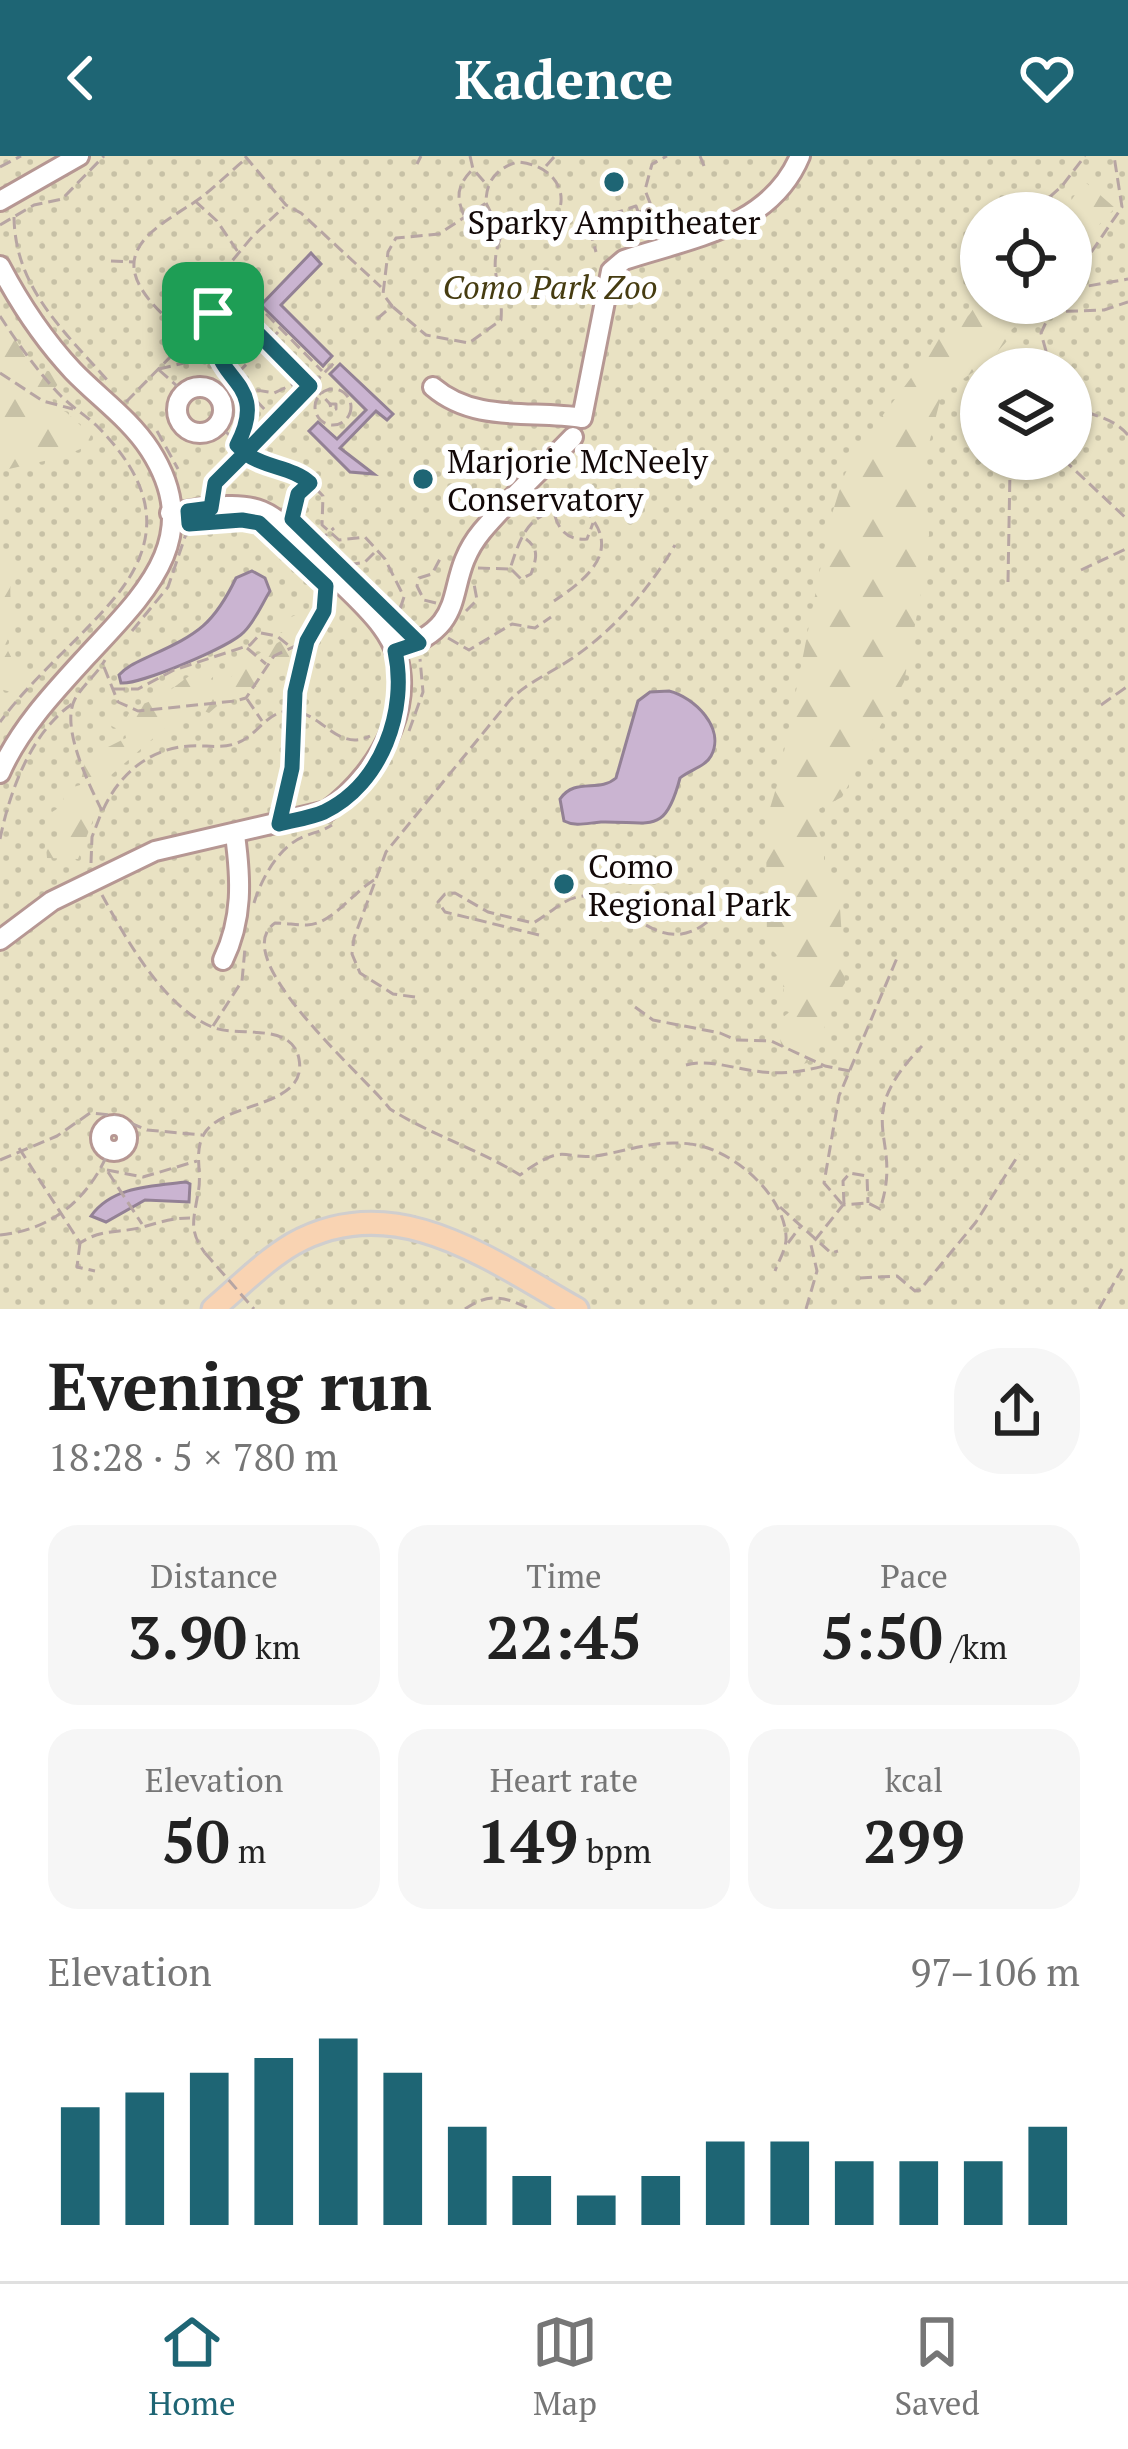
<!DOCTYPE html>
<html lang="en">
<head>
<meta charset="utf-8">
<style>
  body { margin:0; font-family:"PT Serif",serif; background:#f6f6f6; color:#222; height:100vh; display:flex; flex-direction:column; font-size:45px; white-space:nowrap }
  * { box-sizing:border-box; margin:0 }
  p { font-size:39px; color:#767676 }
  .icon { flex:none; width:66px; height:66px; fill:none; stroke:currentColor; stroke-width:2; stroke-linecap:round; stroke-linejoin:round }
  .map { position:relative; height:1153px; overflow:hidden }
  .sheet { display:flex; flex-direction:column; background:#fff; flex:1 }
  .sheet>* { flex:none }
  .controls { position:absolute; left:960px; top:36px; display:grid; gap:24px }
  .controls a { display:grid; place-items:center; width:132px; height:132px; border-radius:50%; background:#fff; box-shadow:0 3px 9px #0004; font-size:60px }
  .pin { position:absolute; display:grid; place-items:center; width:102px; height:102px; color:#fff; margin:-51px; border-radius:24px; box-shadow:0 6px 18px #0006 }
  .round { display:grid; place-items:center; flex:none; width:126px; height:126px; border-radius:48px; background:#f6f6f6 }
  .summary { display:flex; align-items:center; justify-content:space-between; height:204px; padding:0 48px }
  h1 { font-size:66px; font-weight:800; line-height:90px }
  .stats { display:grid; grid-template-columns:repeat(3,1fr); gap:18px; height:204px; padding:12px 48px }
  .stats div { display:grid; align-content:center; border-radius:30px; background:#f6f6f6; text-align:center }
  .stats b { font-size:60px; font-weight:800 }
  .stats small { font-size:33px; font-weight:400 }
  .stats p { font-size:33px }
  .chart { height:336px; padding:24px 48px }
  .chart p { display:flex; justify-content:space-between }
  .chart svg { width:100%; height:216px; margin-top:12px; stroke:#1e6574; stroke-width:6 }
  header { display:flex; justify-content:space-between; align-items:center; height:156px; padding:0 48px; background:#1e6574; color:#fff; font-size:54px; font-weight:800 }
  .tabs { display:flex; justify-content:space-around; align-items:center; height:168px; border-top:3px solid #e0e0e0; background:#fff; font-size:33px; color:#767676 }
  .tabs a { display:grid; justify-items:center; gap:6px }
  .tabs .current { color:#1e6574 }
  .map>svg:first-child { display:block }
  .green { fill:url(#green-dots); fill-rule:evenodd }
  .forest { fill:url(#forest-firs) }
  .water { fill:#cab4d1; stroke:#938195; stroke-width:3 }
  .lines { fill:none; stroke-linecap:round; stroke-linejoin:round }
  .minor-casing { stroke:#b69793; stroke-width:24 }
  .major-casing { stroke:#d0cece; stroke-width:27 }
  .path { stroke:#b7a5a3; stroke-width:3; stroke-dasharray:12 6; stroke-linecap:butt }
  .minor { stroke:#fff; stroke-width:18 }
  .major { stroke:#f9d3b2; stroke-width:21 }
  .path-bridge { stroke:#b7a5a3; stroke-width:3; stroke-dasharray:12 6; stroke-linecap:butt }
  .route-casing { stroke:#fff; stroke-width:24 }
  .route { stroke:#1e6574; stroke-width:15 }
  .poi-dot { fill:#1e6574; stroke:#fff; stroke-width:4.5 }
  .labels { text-anchor:middle; dominant-baseline:central; stroke-width:12; stroke-linejoin:round; paint-order:stroke }
  .poi-label { font-size:33px; fill:#130908; stroke:#fff; text-anchor:start }
  .park-label { font-size:33px; font-style:italic; fill:#463c11; stroke:#fff }
</style>
</head>
<body>
<header><svg class="icon" aria-label="back" viewBox="0 0 24 24"><path d="M15 5l-7 7 7 7"/></svg>Kadence<svg class="icon" aria-label="heart" viewBox="0 0 24 24"><path d="M12 20l-8-8c-3-5 5-10 8-4 3-6 11-1 8 4z"/></svg></header>
<div class="map">
<svg width="1128" height="1153" viewBox="0 0 1128 1153">
  <defs>
    <pattern id="green-dots" width="8" height="8" patternUnits="userSpaceOnUse" patternTransform="scale(3)"><rect width="8" height="8" fill="#e9e2c3"/><path d="M2 2h.1M6 6h.1" fill="none" stroke="#c7c1a6" stroke-width="1.8" stroke-linecap="round"/></pattern>
    <pattern id="forest-firs" width="22" height="20" patternUnits="userSpaceOnUse" patternTransform="scale(3)"><rect width="22" height="20" fill="#e9e2c3"/><path d="M5 1l3.5 6h-7zM16 11l3.5 6h-7z" fill="#c7c1a6"/></pattern>
  </defs>
  <rect width="100%" height="100%" fill="#ffeae7"/>
  <!-- green -->
  <path class="green" d="M0,0H1128V1153H0ZM981,57H1071V147H981ZM981,213H1071V303H981Z"/>
  <!-- forest -->
  <g class="forest">
    <polygon points="1084,25 1115,52 1096,72 1071,109 1071,57 1063,57"/>
    <path d="M981,142V147H1042L1011,174L1007,185L987,207L942,237L924,307L930,391L904,526L842,641L811,657L824,688V712L839,737L845,827L831,848L819,892L807,907L799,909L783,899L777,866L792,854C774,834 794,805 767,791L766,665L778,626L830,364L844,320L858,292L923,206L932,186L969,159Z"/>
    <path d="M0,152C14,174 18,192 34,214L49,215L62,223L51,237L55,255L66,256L91,279L85,291L62,301L0,315Z"/>
    <path d="M0,394L17,407C1,434 21,462 5,489L27,532L18,538L0,533Z"/>
    <path d="M302,456L316,469L296,516L264,525L246,541L231,538L209,557L199,553L181,558L110,620L78,703L47,702L46,690L54,682L65,679V672L55,673L52,656L65,648L61,635L80,629L86,602L126,582L125,577L106,567L107,562L124,566L133,550C170,544 180,519 213,508L218,515L211,523L216,528L230,523L237,511L284,483L282,476L272,478L270,471Z"/>
  </g>
  <!-- water -->
  <g class="water">
    <polygon points="311,97 321,108 281,149 332,200 323,210 261,149"/>
    <polygon points="340,208 393,258 387,264 376,255 340,292 374,318 350,316 309,275 318,266 337,283 366,254 330,218"/>
    <path d="M252,415L265,422L270,435C262,448 255,465 244,476C230,491 139,529 121,527L119,519C128,509 140,505 152,499C198,478 214,468 236,422Z"/>
    <path d="M669,535C694,541 726,572 711,600C705,611 689,614 680,622C665,680 651,665 601,666C587,667 576,671 564,665L560,643C575,621 599,637 616,622L638,545L650,536Z"/>
    <path d="M186,1026L190,1028L189,1046L145,1044L106,1066L91,1060C112,1030 153,1030 186,1026Z"/>
  </g>
  <g class="lines">
    <!-- minor casing -->
    <g class="minor-casing">
      <g id="minor">
        <polyline points="0,45 79,0"/>
        <path d="M0,110C20,148 44,184 73,215C98,241 130,263 150,294C207,383 142,440 87,500C54,536 19,573 0,617"/>
        <path d="M433,231C475,267 531,254 582,262L611,115L624,104C690,82 770,72 800,0"/>
        <circle cx="200" cy="254" r="23"/>
        <path d="M395,495C477,467 439,427 482,375C510,342 543,312 573,281"/>
        <path d="M0,784L52,745L155,695L327,655C381,615 429,534 382,471C366,449 343,430 324,411C306,393 286,365 262,355C235,344 198,354 170,357"/>
        <path d="M223,804C243,763 241,723 235,679"/>
        <circle cx="114" cy="982" r="13"/>
      </g>
    </g>
    <!-- major casing -->
    <g class="major-casing">
      <path id="major" d="M213,1153C239,1131 264,1105 293,1088C395,1031 490,1104 577,1153"/>
    </g>
    <!-- path -->
    <g class="path">
      <polyline points="245,0 286,49 301,57 381,131"/>
      <polyline points="470,0 473,13 487,29"/>
      <polyline points="700,0 704,10"/>
      <polyline points="417,8 421,0"/>
      <polyline points="546,10 555,0"/>
      <polyline points="0,11 21,0"/>
      <polyline points="195,45 217,65 238,96"/>
      <polygon points="636,50 644,72 610,82 603,61"/>
      <polyline points="1036,53 1062,30 1085,0"/>
      <polyline points="639,56 652,52 645,34 652,8 667,0"/>
      <polyline points="559,58 588,68 596,96"/>
      <path d="M464,59C455,40 458,28 473,13"/>
      <path d="M14,61C15,132 64,175 108,225"/>
      <polyline points="0,69 34,49 62,43 104,0"/>
      <polyline points="111,105 134,106"/>
      <polyline points="229,113 260,145 257,149"/>
      <polyline points="1071,126 1122,51 1114,0"/>
      <polyline points="213,131 310,230"/>
      <polyline points="241,132 322,215"/>
      <polyline points="1071,133 1128,123"/>
      <path d="M197,147L187,182C172,166 152,151 141,132C113,85 175,62 203,40C218,28 232,14 247,2"/>
      <path d="M393,151L426,179L469,187L501,164C504,126 485,118 503,75"/>
      <polyline points="1048,156 1104,154 1128,146"/>
      <polyline points="209,158 197,147 252,81 284,51"/>
      <path d="M0,160C18,188 38,216 61,240C72,251 85,259 96,269C153,326 167,381 112,445C76,487 33,521 0,566"/>
      <path d="M377,163L392,150L383,138L388,96L396,82L439,78L486,47C486,25 496,13 517,6C572,10 577,69 524,81L499,73L486,47"/>
      <polyline points="193,180 274,263"/>
      <polyline points="219,204 217,175 231,153"/>
      <polyline points="159,213 192,205 219,209"/>
      <polyline points="1051,213 1041,177 1055,147"/>
      <polyline points="159,214 177,230"/>
      <polyline points="0,217 43,245 73,253"/>
      <polyline points="225,230 278,176"/>
      <polyline points="313,230 330,248"/>
      <circle cx="333" cy="251" r="18"/>
      <polyline points="126,246 239,131 224,117"/>
      <path d="M1071,247C1091,262 1111,259 1128,279"/>
      <polygon points="330,248 336,248 336,253 331,253"/>
      <polyline points="157,275 178,313"/>
      <polyline points="226,276 260,308 304,320 323,340 322,369 339,384 365,381 385,403 404,441 397,462"/>
      <polyline points="237,289 247,265 244,232 274,237 302,224"/>
      <polyline points="1063,303 1128,364"/>
      <polyline points="214,333 215,327 337,204"/>
      <polyline points="294,355 298,338 309,328"/>
      <path d="M555,360C559,376 571,385 587,383L593,367"/>
      <polyline points="318,386 334,372"/>
      <polyline points="348,409 365,406 376,395"/>
      <path d="M478,412L510,413C517,392 525,362 550,357C562,354 567,354 577,345C586,351 589,358 595,367C617,402 579,428 554,445"/>
      <path d="M512,414L521,423L531,418C537,401 539,393 526,383"/>
      <polyline points="1081,414 1128,392"/>
      <polyline points="1008,426 1010,313 1021,303"/>
      <polyline points="436,447 424,444 417,430 419,422 432,418 441,401"/>
      <polyline points="466,455 477,444 474,428"/>
      <polyline points="132,475 168,431 189,369"/>
      <polyline points="448,482 469,494 512,468 535,472 551,461"/>
      <polyline points="247,492 266,508"/>
      <polyline points="104,511 118,546 138,555 235,545 246,542 274,500 306,485"/>
      <polyline points="113,533 138,533 174,514 250,489 261,477 277,480 288,489"/>
      <polyline points="247,543 262,565"/>
      <polyline points="1101,549 1128,530"/>
      <polyline points="409,575 423,536 420,503"/>
      <polyline points="284,648 292,612 295,536 306,485 324,455 326,432"/>
      <path d="M103,654C119,618 150,592 190,590C206,589 222,593 237,587C258,580 267,553 293,555C323,558 338,596 370,580"/>
      <path d="M0,683C10,634 31,577 72,548"/>
      <path d="M91,707L92,681L102,655C89,628 60,571 75,543C83,529 97,518 105,504"/>
      <path d="M374,724C351,738 332,768 307,769C296,769 286,767 275,767C225,802 365,920 390,953C431,979 478,993 520,1019C570,982 560,1008 607,998C636,992 660,984 690,988C731,992 784,1038 786,1080C787,1092 779,1104 775,1115"/>
      <path d="M102,739C126,783 163,850 212,871C238,882 292,865 299,903C308,951 229,945 206,975C192,994 203,1016 198,1037C194,1063 188,1074 205,1097"/>
      <path d="M254,747C261,724 278,691 303,681C314,676 321,676 332,669"/>
      <path d="M539,779L445,756L438,746L445,738L455,737L488,756L533,767C550,758 563,742 583,740C626,737 659,810 712,762L716,739"/>
      <path d="M415,841L393,838L360,817L352,798L354,782L386,696L510,544C527,527 545,520 565,507C611,478 648,435 675,389"/>
      <polyline points="635,851 653,864 720,877 736,884 771,885 825,910 850,915"/>
      <polyline points="213,870 242,825 245,792"/>
      <path d="M686,909C708,903 732,912 755,915C779,919 800,916 824,910"/>
      <path d="M19,992L80,1087C101,1073 117,1077 139,1072C158,1067 170,1062 190,1062"/>
      <polyline points="0,1004 57,980 90,957 112,959 147,974 202,979"/>
      <polyline points="107,1014 143,1021 197,1005"/>
      <polyline points="108,1016 142,1068"/>
      <polyline points="842,1048 824,1027 839,940 897,802"/>
      <polyline points="844,1048 843,1025 850,1017 867,1020 868,1047"/>
      <polyline points="780,1051 831,1097 838,1095"/>
      <path d="M0,1079C52,1074 90,1042 109,994"/>
      <polyline points="80,1087 77,1111 95,1115"/>
      <polyline points="788,1087 800,1071"/>
      <polyline points="860,1122 897,1120 915,1135 920,1134 976,1066 1019,998"/>
      <path d="M465,1153C489,1136 506,1141 530,1153"/>
      <path d="M806,1153L817,1115L811,1089L843,1049L868,1047L880,1053C905,979 848,967 922,890"/>
      <polyline points="1099,1153 1122,1113"/>
    </g>
    <!-- minor -->
    <use href="#minor" class="minor"/>
    <!-- major -->
    <use href="#major" class="major"/>
    <!-- path-bridge -->
    <polyline class="path-bridge" points="205,1097 254,1153"/>
  </g>
  <g class="lines">
    <!-- route casing -->
    <g class="route-casing">
      <path id="route" d="M213,157L220,165C199,225 274,219 237,289L245,297L215,327L211,352L188,355L189,368L242,364L259,367L326,430L324,455L307,485L295,536L292,612L279,668C294,664 310,662 324,656C382,628 408,554 395,495L419,487L292,363L298,338L310,327C293,311 265,312 245,297L310,230L226,145L213,157"/>
    </g>
    <!-- route -->
    <use href="#route" class="route"/>
  </g>
  <!-- markers -->
  <g class="poi-dot">
    <circle cx="614" cy="26" r="12"/>
    <circle cx="423" cy="323" r="12"/>
    <circle cx="564" cy="728" r="12"/>
  </g>
  <g class="labels">
    <!-- poi labels -->
    <g class="poi-label">
      <text x="614" y="65" text-anchor="middle">Sparky Ampitheater</text>
      <text x="447" y="304">Marjorie McNeely<tspan x="447" dy="38">Conservatory</tspan></text>
      <text x="588" y="709">Como<tspan x="588" dy="38">Regional Park</tspan></text>
    </g>
    <!-- park labels -->
    <g class="park-label">
      <text x="550" y="130">Como Park Zoo</text>
    </g>
  </g>
</svg>
<div class="controls">
<a><svg class="icon" aria-label="locate" viewBox="0 0 24 24"><circle cx="12" cy="12" r="6"/><path d="M12 2v4M12 18v4M2 12h4M18 12h4"/></svg></a>
<a><svg class="icon" aria-label="layers" viewBox="0 0 24 24"><path d="M12 4l9 5-9 5-9-5zM3 14l9 5 9-5"/></svg></a>
</div>
<div class="pin" style="left:213px;top:157px;background:#1e9e55"><svg class="icon" aria-label="arrive" viewBox="0 0 24 24"><path d="M6 21V4h12l-3 4 3 4H6"/></svg></div>
</div>
<section class="sheet">
<div class="summary"><div><h1>Evening run</h1><p>18:28 · 5 × 780 m</p></div><a class="round"><svg class="icon" aria-label="share" viewBox="0 0 24 24"><path d="M12 15V3M7 8l5-5 5 5M5 13v7h14v-7"/></svg></a></div>
<div class="stats">
<div><p>Distance</p><b>3.90<small> km</small></b></div>
<div><p>Time</p><b>22:45</b></div>
<div><p>Pace</p><b>5:50<small> /km</small></b></div>
</div>
<div class="stats">
<div><p>Elevation</p><b>50<small> m</small></b></div>
<div><p>Heart rate</p><b>149<small> bpm</small></b></div>
<div><p>kcal</p><b>299</b></div>
</div>
<div class="chart"><p><span>Elevation</span>97–106 m</p>
<svg viewBox="0 0 160 44" preserveAspectRatio="none"><path d="M5 44V20M15 44V17M25 44V13M35 44V10M45 44V6M55 44V13M65 44V24M75 44V34M85 44V38M95 44V34M105 44V27M115 44V27M125 44V31M135 44V31M145 44V31M155 44V24"/></svg>
</div>
</section>
<nav class="tabs">
<a class="current"><svg class="icon" aria-label="home" viewBox="0 0 24 24"><path d="M3 11l9-7 9 7M6 9v11h12V9"/></svg>Home</a>
<a><svg class="icon" aria-label="map" viewBox="0 0 24 24"><path d="M3 6l6-2 6 2 6-2v14l-6 2-6-2-6 2zM9 4v14M15 6v14"/></svg>Map</a>
<a><svg class="icon" aria-label="saved" viewBox="0 0 24 24"><path d="M7 4h10v16l-5-4-5 4z"/></svg>Saved</a>
</nav>
</body>
</html>
